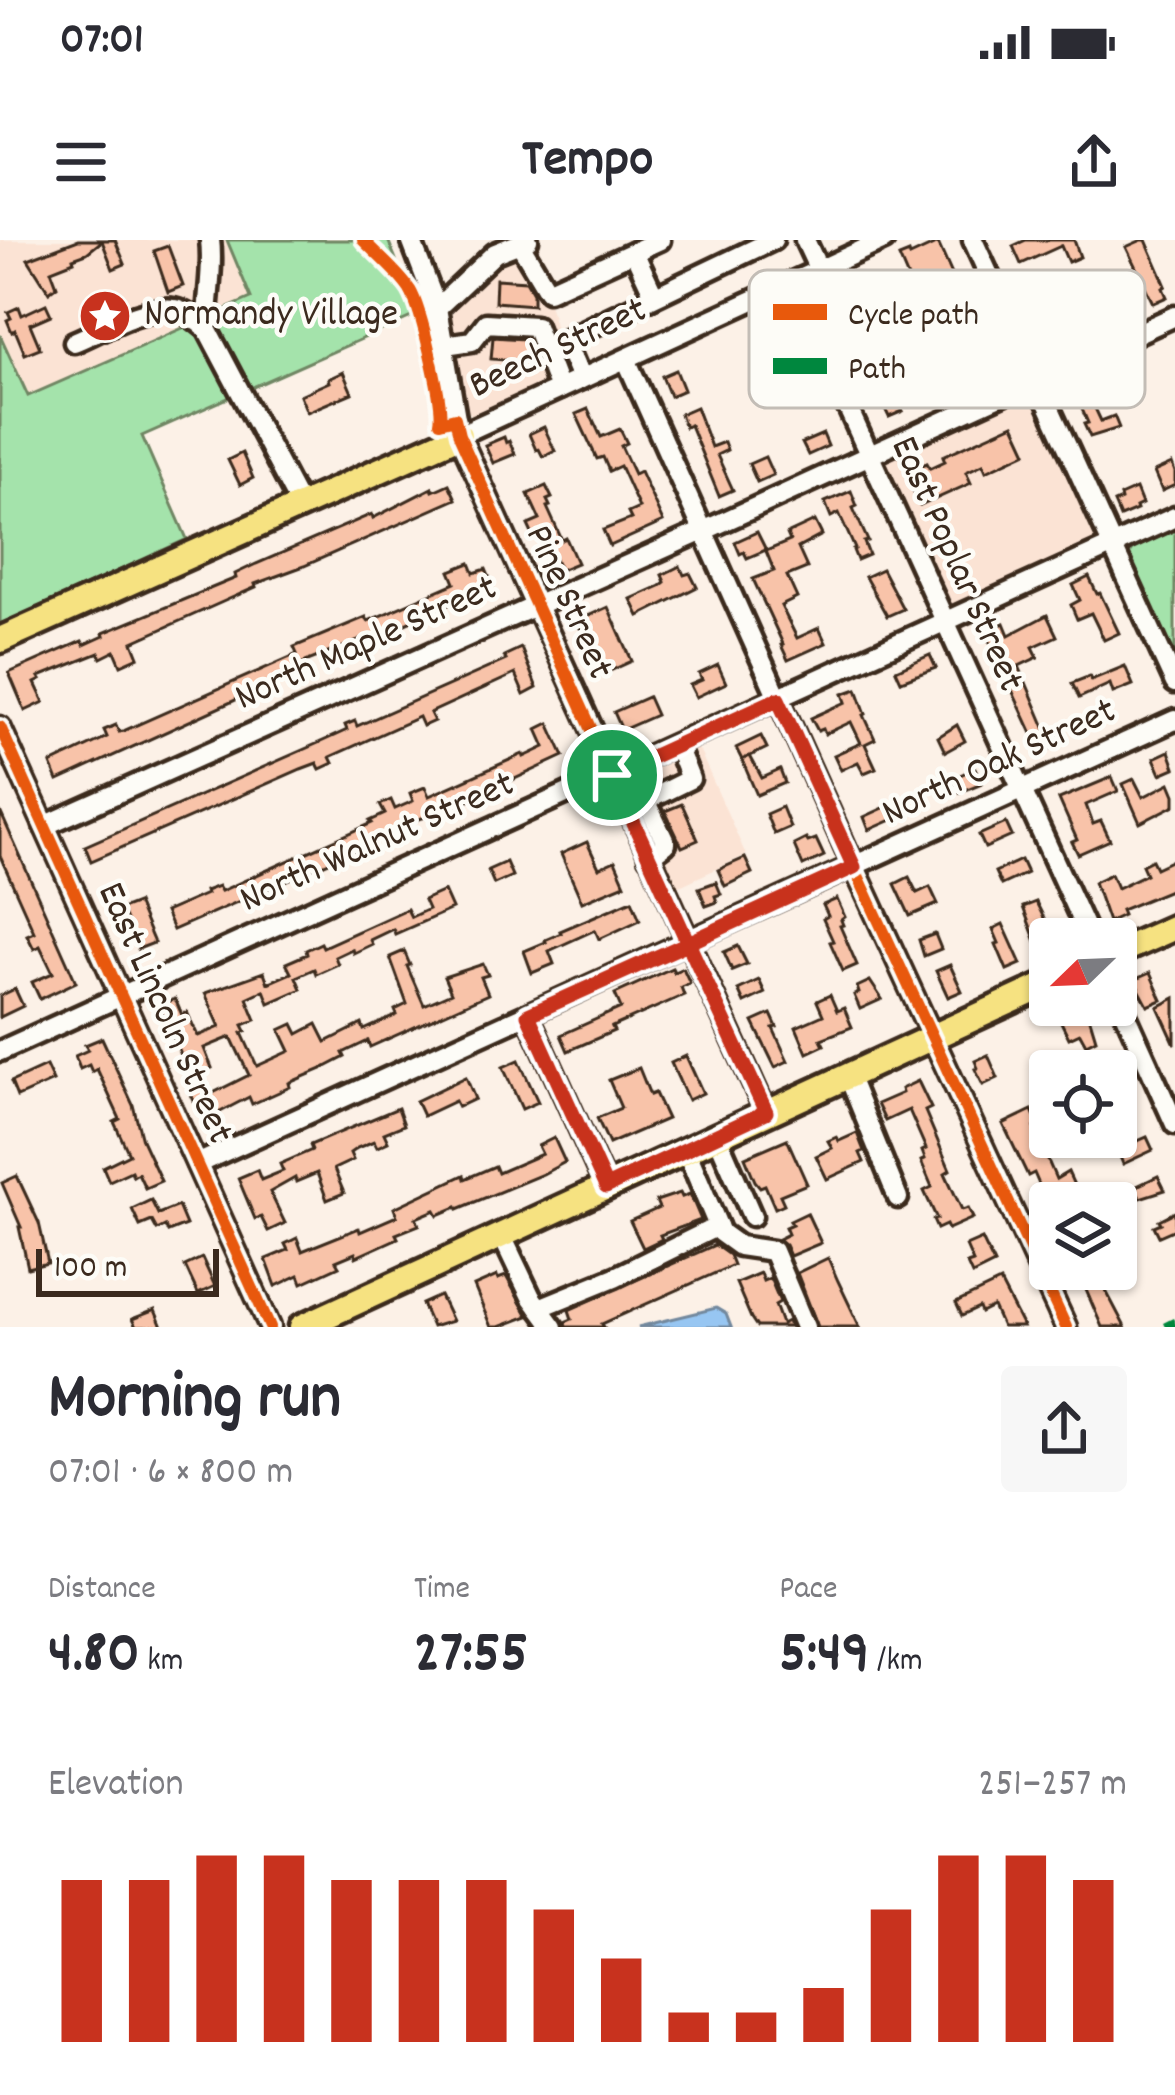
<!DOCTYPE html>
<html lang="en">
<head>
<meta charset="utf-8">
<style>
  body { margin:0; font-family:Dekko,sans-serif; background:#f7f7f7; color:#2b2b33; height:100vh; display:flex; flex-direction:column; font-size:45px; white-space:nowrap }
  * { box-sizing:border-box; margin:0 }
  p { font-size:39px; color:#7c7c81 }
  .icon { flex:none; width:66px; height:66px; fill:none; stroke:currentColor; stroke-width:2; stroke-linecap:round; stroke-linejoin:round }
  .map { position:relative; height:1087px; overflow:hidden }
  .details { display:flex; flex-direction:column; background:#fff; flex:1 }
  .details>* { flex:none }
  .needle { width:78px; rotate:247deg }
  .controls { position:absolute; left:1029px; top:678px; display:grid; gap:24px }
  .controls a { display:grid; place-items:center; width:108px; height:108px; border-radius:12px; background:#fff; box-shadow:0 3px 9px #0004; font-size:60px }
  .scale { position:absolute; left:36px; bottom:30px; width:183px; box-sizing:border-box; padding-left:12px; border:6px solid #3b2a1e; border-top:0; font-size:33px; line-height:42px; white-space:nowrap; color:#3b2a1e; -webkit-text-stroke:9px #fdfcf7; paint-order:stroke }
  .pin { position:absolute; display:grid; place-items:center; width:102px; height:102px; color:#fff; margin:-51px; border:6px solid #fff; border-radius:50%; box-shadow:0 3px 12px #0007 }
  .round { display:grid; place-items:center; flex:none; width:126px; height:126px; border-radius:12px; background:#f7f7f7 }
  .summary { display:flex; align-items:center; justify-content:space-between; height:204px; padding:0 48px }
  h1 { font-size:66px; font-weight:700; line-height:90px }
  .stats { display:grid; grid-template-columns:repeat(3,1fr); gap:18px; height:204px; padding:12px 48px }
  .stats div { display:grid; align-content:center }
  .stats b { font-size:60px; font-weight:700 }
  .stats small { font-size:33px; font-weight:400 }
  .stats p { font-size:33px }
  .chart { height:336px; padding:24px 48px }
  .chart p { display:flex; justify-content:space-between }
  .chart svg { width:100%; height:216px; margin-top:12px; stroke:#c8321e; stroke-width:6 }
  .status { display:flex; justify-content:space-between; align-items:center; height:84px; padding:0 60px; background:#fff; direction:ltr }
  .status svg { height:33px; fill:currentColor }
  header { display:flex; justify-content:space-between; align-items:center; height:156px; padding:0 48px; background:#fff; font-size:54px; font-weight:700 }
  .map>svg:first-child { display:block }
  .built { fill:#fbe3d4 }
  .green { fill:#a4e3ab; stroke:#708664; stroke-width:3 }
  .water { fill:#97c6f2; stroke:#72889d; stroke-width:3 }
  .building { fill:#f8c3a9; stroke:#3b2a1e; stroke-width:3 }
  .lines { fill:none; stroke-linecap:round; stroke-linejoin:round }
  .minor-casing { stroke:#3b2a1e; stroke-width:27 }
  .major-casing { stroke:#3b2a1e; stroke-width:33 }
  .minor { stroke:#fdfcf7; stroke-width:18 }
  .major { stroke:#f6e281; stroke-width:24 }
  .quiet { stroke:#00873e; stroke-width:9; stroke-dasharray:18 9; stroke-linecap:butt }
  .cycleway-casing { stroke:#fdfcf7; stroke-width:20 }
  .cycleway { stroke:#e8590c; stroke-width:12 }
  .route-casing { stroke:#fff; stroke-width:24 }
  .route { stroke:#c8321e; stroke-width:15 }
  .labels { text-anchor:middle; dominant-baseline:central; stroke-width:9; stroke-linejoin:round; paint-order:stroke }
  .poi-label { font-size:39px; fill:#3b2a1e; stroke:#fdfcf7; text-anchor:start }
  .street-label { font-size:39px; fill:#3b2a1e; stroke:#fdfcf7 }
  .key { fill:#fdfcf7; stroke:#c3bdb6; stroke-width:3 }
  .key-label { font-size:33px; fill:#3b2a1e }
</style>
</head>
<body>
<div class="status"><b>07:01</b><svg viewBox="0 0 49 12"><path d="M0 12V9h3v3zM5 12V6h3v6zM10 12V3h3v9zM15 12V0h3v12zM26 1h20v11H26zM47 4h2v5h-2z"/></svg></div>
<header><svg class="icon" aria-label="menu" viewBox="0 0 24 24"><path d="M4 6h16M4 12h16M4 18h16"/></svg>Tempo<svg class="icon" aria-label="share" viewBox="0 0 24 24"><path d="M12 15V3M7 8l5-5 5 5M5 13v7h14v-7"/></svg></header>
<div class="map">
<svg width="1175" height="1087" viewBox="0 0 1175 1087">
  <rect width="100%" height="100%" fill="#fcf1e7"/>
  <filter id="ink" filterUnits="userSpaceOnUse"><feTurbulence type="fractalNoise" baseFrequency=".00833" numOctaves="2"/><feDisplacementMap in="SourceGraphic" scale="24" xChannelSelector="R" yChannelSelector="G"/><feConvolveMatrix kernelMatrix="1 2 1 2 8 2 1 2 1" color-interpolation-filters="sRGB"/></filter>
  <g filter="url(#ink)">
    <!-- built -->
    <g class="built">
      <polygon points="0,0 227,0 252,58 27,156 0,95"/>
      <polygon points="519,10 547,55 568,137 482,176 472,175 464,168 454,133 450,80 457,59 493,23"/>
      <polygon points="1027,155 1037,161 1096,299 1093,305 957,369 950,368 944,362 884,225 887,218"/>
      <polygon points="697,505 746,615 671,650 625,540"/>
    </g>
    <!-- green -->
    <g class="green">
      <polygon points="227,0 388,0 418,74 142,196 187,299 0,385 0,95 28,156 251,58"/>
      <polygon points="1175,289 1175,425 1127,318 1133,308"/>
    </g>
    <!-- water -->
    <polygon class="water" points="716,1068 726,1074 731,1087 638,1087"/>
    <!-- building -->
    <g class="building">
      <polygon points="78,0 115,0 125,24 113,29 102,1 87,13 73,18 74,21 51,30 57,46 49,52 28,19"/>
      <polygon points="1026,0 1074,0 1080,17 1068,22 1061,6 1021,24 1013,6"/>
      <polygon points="1142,0 1146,0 1166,46 1163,48 1167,57 1153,63 1126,7"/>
      <polygon points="938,3 962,57 966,55 973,71 969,73 998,131 981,138 968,105 956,111 947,92 932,99 925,85 948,75 939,56 933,59 929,50 906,61 900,47 910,43 899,17 909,13 910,16"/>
      <polygon points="168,6 183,46 168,52 154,11"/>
      <polygon points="861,35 868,51 850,58 893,155 903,171 889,177 877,152 874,153 865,132 867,131 827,49"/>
      <polygon points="496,39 526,41 533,53 533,65 495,62"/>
      <polygon points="46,64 51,75 30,84 40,108 25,114 15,90 12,92 7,80 11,78 8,72 19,67 22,75"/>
      <polygon points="493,97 525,99 529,107 528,122 491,119"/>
      <polygon points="676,130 684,150 670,156 662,136"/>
      <polygon points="343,132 352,153 307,172 300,155 329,142 328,139"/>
      <polygon points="1108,138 1115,154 1093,164 1101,181 1114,176 1119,188 1090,197 1084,184 1088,183 1075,153"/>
      <polygon points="696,167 711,207 724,202 727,210 717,215 733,250 719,256 690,185 685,187 680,174"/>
      <polygon points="588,169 601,197 620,189 627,203 621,206 634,234 640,231 663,282 610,306 603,290 631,279 628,273 639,268 620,226 609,231 603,217 597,219 576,174"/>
      <polygon points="1014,184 1027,212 986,231 983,224 966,232 971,243 920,266 905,232 927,223 930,228 945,221 943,216"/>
      <polygon points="544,187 555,211 543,217 539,209 536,210 529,194"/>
      <polygon points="823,194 828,206 808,215 802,203"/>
      <polygon points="504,197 506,203 509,201 515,214 493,223 485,205"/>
      <polygon points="242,213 253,238 240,245 228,220"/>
      <polygon points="765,217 773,235 757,242 749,224"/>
      <polygon points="1172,224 1175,232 1175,245 1162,251 1154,232"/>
      <polygon points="449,244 456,259 304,326 255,344 256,347 133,402 139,417 121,425 115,411 101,418 99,413 39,437 41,440 35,443 44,462 25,471 9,433 82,401 84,405 104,396 103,393 236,338 235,334 256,324 372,274 373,278 432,248 433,251"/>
      <polygon points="546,246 552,258 547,260 550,266 547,267 562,300 566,298 577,323 560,330 544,294 534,298 528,285 540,280 528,254"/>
      <polygon points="1136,249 1142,264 1136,267 1137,270 1120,277 1114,263 1121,260 1120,256"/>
      <polygon points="851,251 857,266 853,268 868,301 864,302 869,315 857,320 853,310 855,309 839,273 831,277 825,262"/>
      <polygon points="815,281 822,295 798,308 807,328 787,336 797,358 781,366 797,398 819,388 826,403 788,420 781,405 783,404 753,339 774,331 766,311 790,301 787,294"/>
      <polygon points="757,292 766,310 747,318 744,312 740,314 735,302"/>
      <polygon points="470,323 474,333 486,329 493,346 382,394 381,392 295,426 297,432 58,541 51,524 107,497 104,490 116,485 119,492 123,491 297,414 294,407 366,377 368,381 455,343 450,331"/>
      <polygon points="680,326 684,335 690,333 697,347 639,376 631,359 660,346 665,342 662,335"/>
      <polygon points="882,329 903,369 887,376 865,337"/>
      <polygon points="1089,337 1097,354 1100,353 1119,393 1104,400 1091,373 1077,379 1071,365 1080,360 1073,345"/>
      <polygon points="608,367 632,421 601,435 577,381"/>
      <polygon points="1047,375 1057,396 1033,407 1038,417 1019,426 1047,492 1055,488 1062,503 1041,513 1012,450 1009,452 999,429 1002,428 985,391 1004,383 1009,395"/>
      <polygon points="521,408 537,448 524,455 515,434 430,473 434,481 423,486 419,477 330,517 333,523 320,529 317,523 301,529 91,621 85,606 323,501 347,490 345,485 355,481 357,486 506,420 504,416"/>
      <polygon points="930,415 936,428 901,441 896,430"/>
      <polygon points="718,425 726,443 696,457 690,445 702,440 699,434"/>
      <polygon points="1125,426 1133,445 1113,453 1110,444 1079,458 1072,443 1090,436 1091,440"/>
      <polygon points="857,449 866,474 864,475 875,499 865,504 876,528 864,533 858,522 841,530 834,515 861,503 851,482 825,494 823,489 818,491 811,478 846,462 843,454"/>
      <polygon points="648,457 656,475 622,490 614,472"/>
      <polygon points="549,483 564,516 450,569 413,581 368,601 370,604 173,690 165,672 206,654 205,651 218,646 221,651 372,583 370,581 385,574 380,565 391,560 395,569 413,561 410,553 425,547 429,556 523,514 524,517 545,507 537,489"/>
      <polygon points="957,485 965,501 945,512 938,497"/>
      <polygon points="761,496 767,508 742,520 736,508"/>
      <polygon points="1169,511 1175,528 1161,534 1154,518"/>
      <polygon points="750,516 762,538 780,530 785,543 757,555 742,520"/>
      <polygon points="975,528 982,543 960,552 954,538"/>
      <polygon points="1112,537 1118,551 1086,565 1093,584 1101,581 1110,600 1078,614 1072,602 1077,600 1059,559"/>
      <polygon points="1134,539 1143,557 1170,543 1175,555 1175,565 1140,583 1123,544"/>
      <polygon points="682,564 698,600 682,607 665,571"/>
      <polygon points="888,566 894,579 869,590 864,577"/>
      <polygon points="782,567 790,587 774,594 766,574"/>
      <polygon points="0,571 76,742 40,759 32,742 53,733 40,706 34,709 27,695 34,692 0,616"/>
      <polygon points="1006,583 1012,596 985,608 979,595"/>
      <polygon points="806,599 808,602 816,599 824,616 803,626 794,605"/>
      <polygon points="587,602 599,628 615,621 625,644 582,662 561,614"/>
      <polygon points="745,618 752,633 725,646 718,630"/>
      <polygon points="1175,619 1175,648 1121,670 1123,675 1108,682 1094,642 1111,634 1117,648 1146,634 1142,625 1152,620 1156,628"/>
      <polygon points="1021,620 1027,633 1001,645 995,632"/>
      <polygon points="506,622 512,636 494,644 488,630"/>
      <polygon points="909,637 917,653 930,647 938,664 910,676 895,644"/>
      <polygon points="716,642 721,654 715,656 717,662 706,666 699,648"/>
      <polygon points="444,651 452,669 395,694 393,689 370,700 372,704 353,713 352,709 335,717 338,724 316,734 314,729 296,737 301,749 269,763 264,750 247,758 256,780 243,785 246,791 242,793 257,826 290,811 280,790 293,784 298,794 317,784 326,802 362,784 364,790 397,775 395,770 407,764 390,717 404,711 410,725 407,726 424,765 451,753 444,737 483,724 488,735 481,737 488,754 370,807 368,801 343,813 345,817 322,829 289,843 290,847 252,864 249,857 203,881 190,852 202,846 207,856 249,835 231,797 204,808 212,828 191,837 159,766 175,759 182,775 187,772 198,796 220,787 205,753 264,732 268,743 291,733 286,723 307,714 306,710 321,703 323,707 407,669 411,677 428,669 424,660"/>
      <polygon points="837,659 845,677 841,680 843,685 840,686 857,725 843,731 830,702 833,701 823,679 828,676 823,665"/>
      <polygon points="632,660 640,680 599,699 595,690 549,711 554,724 532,733 524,711 546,702 545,700 561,693 560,691"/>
      <polygon points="1036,662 1054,698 1037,704 1023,667"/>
      <polygon points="137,663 154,703 138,709 121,669"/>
      <polygon points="1003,684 1021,724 1007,730 996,704 999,703 993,689"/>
      <polygon points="935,694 941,709 924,716 919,700"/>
      <polygon points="738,706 747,724 732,730 724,712"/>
      <polygon points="950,725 962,751 948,757 936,731"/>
      <polygon points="672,728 674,732 683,728 690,743 681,747 684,755 612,787 614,791 568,811 561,795 621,768 615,754"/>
      <polygon points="1150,733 1162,760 1148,766 1134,740"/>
      <polygon points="759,740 765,753 744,763 738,750"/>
      <polygon points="870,741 882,759 860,769 854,755 859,753 857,747"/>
      <polygon points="15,749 23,766 0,777 0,756"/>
      <polygon points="830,755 837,771 844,768 852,787 821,799 824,805 807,813 796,787 823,775 817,761"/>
      <polygon points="1175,758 1175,804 1158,767"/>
      <polygon points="1086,766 1096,799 1086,804 1080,793 1069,798 1059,778"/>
      <polygon points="771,774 777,787 773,788 788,821 775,827 753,782"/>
      <polygon points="102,798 133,865 142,900 161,941 145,948 138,933 133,936 131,931 109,941 103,927 129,914 114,882 120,879 97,829 92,832 89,825 80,829 75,816 88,810 85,805"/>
      <polygon points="988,815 998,838 983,845 975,829 978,828 975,821"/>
      <polygon points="686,816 703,853 688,860 671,823"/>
      <polygon points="519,820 538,862 522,869 503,827"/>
      <polygon points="46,826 53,841 17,857 11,842"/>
      <polygon points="639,828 650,855 655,853 667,879 609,904 597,878 621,868 609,840"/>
      <polygon points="466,837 475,859 458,867 455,861 423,876 416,861"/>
      <polygon points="918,841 931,868 925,871 950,930 945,933 962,970 968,968 973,978 948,989 946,985 937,989 933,980 937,979 924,951 932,947 921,921 925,919 922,911 926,909 909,870 885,881 877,864 902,853 901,849"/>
      <polygon points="398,868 404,885 384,893 388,902 377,907 374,901 357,908 350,913 353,920 334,929 344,953 327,960 317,933 296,942 295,938 270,952 285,983 268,991 261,977 255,979 238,938 257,930 261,940 283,931 280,924 312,910 310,905"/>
      <polygon points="1032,870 1039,886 1034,888 1056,939 1068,932 1082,963 1047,963 1034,933 1028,936 1003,884"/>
      <polygon points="857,893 864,911 860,913 864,922 827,939 816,916 832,908 828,901 837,897 839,901"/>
      <polygon points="1147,897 1153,910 1123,924 1118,912 1123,910 1122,908"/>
      <polygon points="554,898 565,922 543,934 458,969 457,967 438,975 435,970 416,978 419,985 396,994 398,998 356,1017 355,1013 336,1021 339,1026 302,1043 299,1035 276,1046 266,1019 288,1010 285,1004 297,998 302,1011 359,988 360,992 397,976 394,968 464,935 465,939 495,926 498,933 542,914 538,906"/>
      <polygon points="787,899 807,944 780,955 784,964 775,968 765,945 760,947 755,941 745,917"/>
      <polygon points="17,936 39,983 48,1023 28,1028 19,987 21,987 2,943"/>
      <polygon points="1158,936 1165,950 1140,958 1135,947"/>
      <polygon points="680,953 682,957 690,954 701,980 660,995 662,999 643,1008 630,981 659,968 656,961"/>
      <polygon points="151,960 158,974 178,966 186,985 168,992 165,986 157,990 152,981 140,986 132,969"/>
      <polygon points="1175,972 1175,989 1159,996 1154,986 1161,983 1159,980"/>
      <polygon points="807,973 821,1003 790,1016 785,1005 778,999 788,994 785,987 792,984 790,981"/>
      <polygon points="982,999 994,1024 972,1035 967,1024 973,1022 966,1006"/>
      <polygon points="715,1005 729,1015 733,1025 602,1084 604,1087 566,1087 565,1082 572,1079 569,1070"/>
      <polygon points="202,1018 215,1046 198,1054 185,1026"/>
      <polygon points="828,1018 838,1041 860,1087 818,1087 797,1033"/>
      <polygon points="1077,1029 1110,1029 1117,1043 1105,1049 1125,1087 1102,1087"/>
      <polygon points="760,1033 763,1041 770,1038 780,1062 775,1065 782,1084 788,1081 790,1087 757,1087 751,1078 736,1043"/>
      <polygon points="497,1036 498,1039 506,1036 528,1076 499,1087 491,1087 474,1046"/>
      <polygon points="1000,1042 1023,1087 1002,1087 993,1067 981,1073 979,1068 962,1076 956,1063"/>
      <polygon points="440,1056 452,1081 432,1087 422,1064"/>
      <polygon points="155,1070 162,1087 136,1087 132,1079"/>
    </g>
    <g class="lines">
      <!-- minor casing -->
      <g class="minor-casing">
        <g id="minor">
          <polyline points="411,0 437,68 459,195 766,872"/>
          <polyline points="805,0 819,30"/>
          <polyline points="973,0 1175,443"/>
          <polyline points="520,4 548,51 660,0"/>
          <polyline points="634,12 654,55"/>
          <polyline points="791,43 1090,699"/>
          <polyline points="437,68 495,13 528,0"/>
          <path d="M207,89C206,59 214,30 210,0"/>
          <path d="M74,102C98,92 148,64 174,69C186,71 197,81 207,89L300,265"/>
          <polyline points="445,105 472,101 486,83 535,86 559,149"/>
          <polyline points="626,119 861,642 1066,1087"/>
          <polyline points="581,139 570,113 570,97 773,0"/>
          <polyline points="459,195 884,0"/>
          <polyline points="0,487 270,1087"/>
          <polyline points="646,562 666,604 649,617"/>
          <polyline points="627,570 690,539 677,506"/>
          <polyline points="44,586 703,291 1175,76"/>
          <polyline points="1116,753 1175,884"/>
          <polyline points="528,775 606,947"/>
          <polyline points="0,811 1175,277"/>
          <polyline points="848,835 898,958"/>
          <polyline points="717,896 752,976"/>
          <polyline points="686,910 721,993 739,1006 773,1011 805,1087"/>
          <polyline points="197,924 1175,480"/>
          <polyline points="501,994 531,1057 553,1087"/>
          <polyline points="539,1068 615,1037 718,986"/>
        </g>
      </g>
      <!-- major casing -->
      <g class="major-casing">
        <g id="major">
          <polyline points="0,400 459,195"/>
          <polyline points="1116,713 1175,687"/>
          <polyline points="302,1087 1050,743"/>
        </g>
      </g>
      <!-- minor -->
      <use href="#minor" class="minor"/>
      <!-- major -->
      <use href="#major" class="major"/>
      <!-- quiet -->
      <polyline class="quiet" points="1165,1087 1175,1082"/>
      <!-- cycleway casing -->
      <g class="cycleway-casing">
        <g id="cycleway">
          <path d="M363,0C378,16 398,32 410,50C421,68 444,164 440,182L455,178L459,195L688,703L854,627L1066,1087"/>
          <polyline points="0,487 270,1087"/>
        </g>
      </g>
      <!-- cycleway -->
      <use href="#cycleway" class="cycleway"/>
    </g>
  </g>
  <g class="lines" filter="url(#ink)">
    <!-- route casing -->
    <g class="route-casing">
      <polyline id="route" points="612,535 688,703 528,775 606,947 766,872 688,703 854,627 778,459 612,535"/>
    </g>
    <!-- route -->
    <use href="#route" class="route"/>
  </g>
  <!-- icons -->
  <defs>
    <g id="sight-disc" transform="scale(2.7)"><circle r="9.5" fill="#c8321e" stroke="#fdfcf7"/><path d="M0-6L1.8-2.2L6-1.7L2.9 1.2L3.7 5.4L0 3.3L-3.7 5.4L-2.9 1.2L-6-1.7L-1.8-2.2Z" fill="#fff"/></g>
  </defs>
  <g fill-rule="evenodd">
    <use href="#sight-disc" x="105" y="76"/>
  </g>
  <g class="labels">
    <!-- poi labels -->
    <g class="poi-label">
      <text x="144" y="76">Normandy Village</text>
    </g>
    <!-- street labels -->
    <g class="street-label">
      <text transform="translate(559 110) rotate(-25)">Beech Street</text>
      <text transform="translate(955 325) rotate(66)">East Poplar Street</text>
      <text transform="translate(567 363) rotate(66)">Pine Street</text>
      <text transform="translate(367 405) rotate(-24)">North Maple Street</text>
      <text transform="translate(1000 524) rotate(-25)">North Oak Street</text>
      <text transform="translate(378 604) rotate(-24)">North Walnut Street</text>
      <text transform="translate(163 774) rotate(66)">East Lincoln Street</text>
    </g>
  </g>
  <!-- legend -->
  <rect x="749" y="30" width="396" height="138" rx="18" class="key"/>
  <rect x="773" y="64" width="54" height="16" fill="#e8590c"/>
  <rect x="773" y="118" width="54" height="16" fill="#00873e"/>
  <g class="key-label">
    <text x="848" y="84">Cycle path</text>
    <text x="848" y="138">Path</text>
  </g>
</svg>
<div class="controls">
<a><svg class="needle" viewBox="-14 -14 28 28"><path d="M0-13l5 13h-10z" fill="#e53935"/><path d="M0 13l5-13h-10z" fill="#7c7c81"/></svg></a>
<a><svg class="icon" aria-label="locate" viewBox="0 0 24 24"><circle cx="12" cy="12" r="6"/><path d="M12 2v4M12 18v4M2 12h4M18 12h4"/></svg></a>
<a><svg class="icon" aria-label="layers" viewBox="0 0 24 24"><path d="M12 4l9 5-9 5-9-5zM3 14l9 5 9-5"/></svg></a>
</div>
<div class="scale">100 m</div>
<div class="pin" style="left:612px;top:535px;background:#1e9e55"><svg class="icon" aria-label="arrive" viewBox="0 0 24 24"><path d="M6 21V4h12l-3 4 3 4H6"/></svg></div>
</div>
<section class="details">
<div class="summary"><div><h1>Morning run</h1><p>07:01 · 6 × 800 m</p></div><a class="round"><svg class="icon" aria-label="share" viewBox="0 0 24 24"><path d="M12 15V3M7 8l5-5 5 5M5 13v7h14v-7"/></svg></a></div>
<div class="stats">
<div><p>Distance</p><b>4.80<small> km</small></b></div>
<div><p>Time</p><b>27:55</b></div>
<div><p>Pace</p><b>5:49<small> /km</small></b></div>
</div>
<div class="chart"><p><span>Elevation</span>251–257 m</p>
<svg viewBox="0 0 160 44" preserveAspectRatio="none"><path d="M5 44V11M15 44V11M25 44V6M35 44V6M45 44V11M55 44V11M65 44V11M75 44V17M85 44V27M95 44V38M105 44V38M115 44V33M125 44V17M135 44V6M145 44V6M155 44V11"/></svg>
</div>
</section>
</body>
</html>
